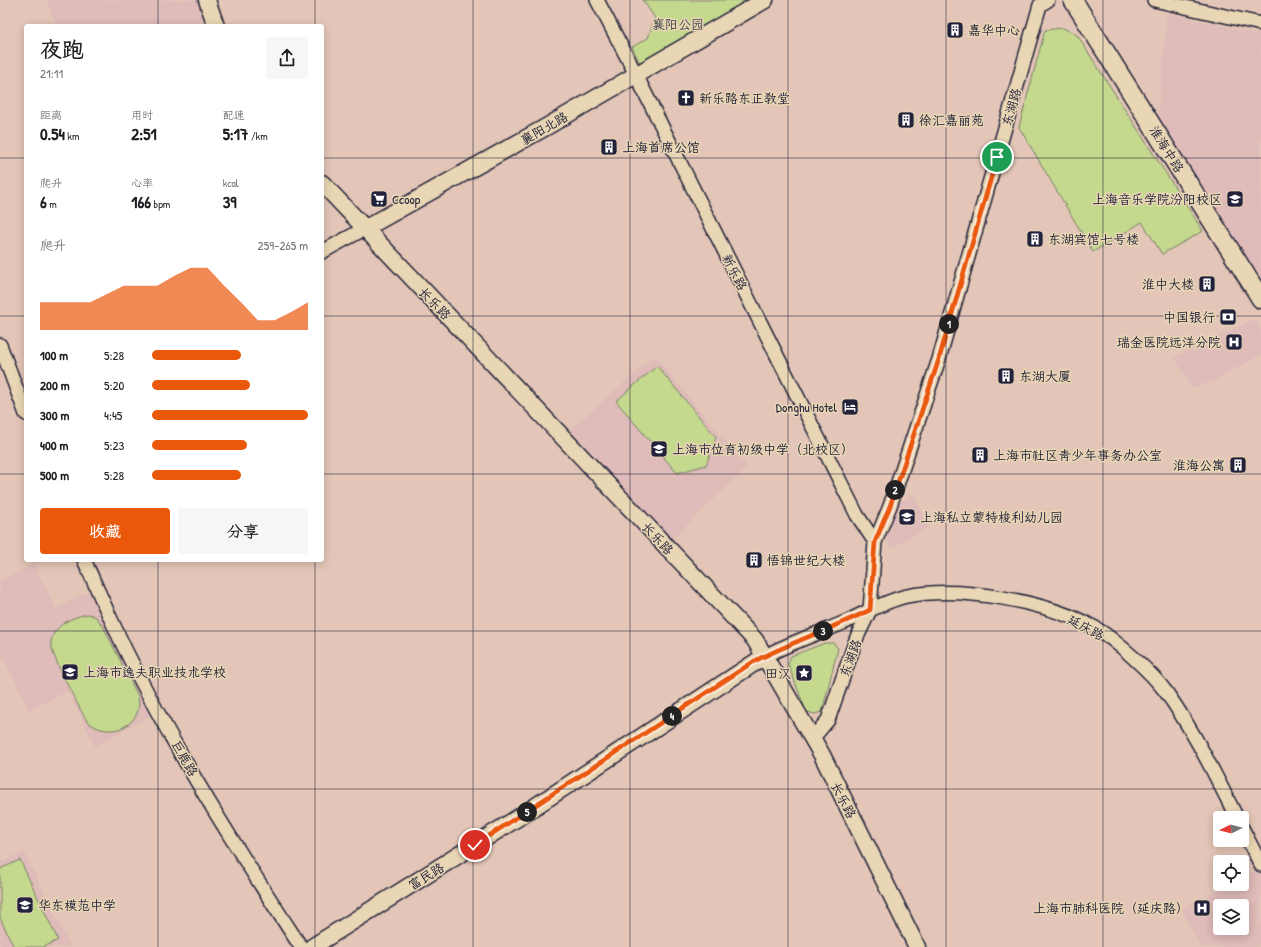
<!DOCTYPE html>
<html lang="zh">
<head>
<meta charset="utf-8">
<style>
  body { margin:0; font-family:"Patrick Hand","LXGW WenKai TC",sans-serif; background:#f6f6f6; color:#202124; height:100vh; display:flex; flex-direction:column; font-size:15px; white-space:nowrap }
  * { box-sizing:border-box; margin:0 }
  p { font-size:13px; color:#757577 }
  .icon { flex:none; width:22px; height:22px; fill:none; stroke:currentColor; stroke-width:2; stroke-linecap:round; stroke-linejoin:round }
  .map { position:relative; flex:1; overflow:hidden }
  .sheet { position:absolute; left:24px; top:24px; width:300px; height:538px; display:flex; flex-direction:column; background:#fff; border-radius:4px; box-shadow:0 2px 10px #0003 }
  .sheet>* { flex:none }
  .needle { width:26px; rotate:264deg }
  .fabs { position:absolute; left:1213px; top:811px; display:grid; gap:8px }
  .fabs a { display:grid; place-items:center; width:36px; height:36px; border-radius:4px; background:#fff; box-shadow:0 2px 10px #0003; font-size:20px }
  .pin { position:absolute; display:grid; place-items:center; width:34px; height:34px; color:#fff; margin:-17px; border:2px solid #fff; border-radius:50%; box-shadow:0 1px 4px #0007 }
  .km { position:absolute; width:20px; height:20px; margin:-10px; border-radius:50%; background:#222; color:#fff; font-size:11px; line-height:20px; text-align:center }
  .round { display:grid; place-items:center; flex:none; width:42px; height:42px; border-radius:4px; background:#f6f6f6 }
  .head { display:flex; align-items:center; justify-content:space-between; height:68px; padding:0 16px }
  h1 { font-size:22px; font-weight:700; line-height:30px }
  .figures { display:grid; grid-template-columns:repeat(3,1fr); gap:6px; height:68px; padding:4px 16px }
  .figures div { display:grid; align-content:center }
  .figures b { font-size:17px; font-weight:700 }
  .figures small { font-size:11px; font-weight:400 }
  .figures p { font-size:11px }
  .chart { height:112px; padding:8px 16px }
  .chart p { display:flex; justify-content:space-between }
  .chart svg { width:100%; height:72px; margin-top:4px; fill:#ea580c; opacity:.7 }
  .action { display:flex; gap:8px; margin-top:auto; padding:8px 16px }
  .action a { flex:1; height:46px; border-radius:4px; background:#ea580c; color:#fff; font-size:16px; font-weight:700; line-height:46px; text-align:center }
  .action a+a { background:#f6f6f6; color:#202124 }
  ul { padding:0 16px; list-style:none; font-size:13px }
  li { display:grid; grid-template-columns:64px 48px 1fr; align-items:center; height:30px }
  li i { height:10px; border-radius:5px; background:#ea580c }
  .map>svg:first-child { display:block }
  .built { fill:#dfbbb9; fill-rule:evenodd }
  .green { fill:#c5d98e; stroke:#747e64 }
  .lines { fill:none; stroke-linecap:round; stroke-linejoin:round }
  .minor-casing { stroke:#22223b; stroke-width:16 }
  .tertiary-casing { stroke:#22223b; stroke-width:19 }
  .secondary-casing { stroke:#22223b; stroke-width:21 }
  .minor { stroke:#e9d6b4; stroke-width:13 }
  .tertiary { stroke:#e9d6b4; stroke-width:16 }
  .secondary { stroke:#e9d6b4; stroke-width:18 }
  .route-casing { stroke:#fff; stroke-width:8 }
  .route { stroke:#ea580c; stroke-width:5 }
  .grid { fill:none; stroke:#22223b; stroke-width:1; stroke-opacity:0.55 }
  .labels { text-anchor:middle; dominant-baseline:central; stroke-width:3; stroke-linejoin:round; paint-order:stroke }
  .park-label { font-size:13px; fill:#43474c; stroke:#e9d6b4 }
  .poi-label { font-size:13px; fill:#22223b; stroke:#e9d6b4; text-anchor:start }
  .street-label { font-size:13px; fill:#22223b; stroke:#e9d6b4 }
</style>
</head>
<body>
<div class="map">
<svg width="1261" height="947" viewBox="0 0 1261 947">
  <rect width="100%" height="100%" fill="#e3c6b7"/>
  <filter id="ink" filterUnits="userSpaceOnUse"><feTurbulence type="fractalNoise" baseFrequency=".025" numOctaves="2"/><feDisplacementMap in="SourceGraphic" scale="8" xChannelSelector="R" yChannelSelector="G"/><feConvolveMatrix kernelMatrix="1 2 1 2 8 2 1 2 1" color-interpolation-filters="sRGB"/></filter>
  <g filter="url(#ink)">
    <!-- built -->
    <g class="built">
      <polygon points="49,0 203,0 213,26 57,26 47,1"/>
      <polygon points="1167,13 1261,35 1261,281 1158,117"/>
      <polygon points="1255,319 1261,329 1261,355 1215,380 1192,388 1175,357"/>
      <polygon points="655,356 747,467 671,540 570,430"/>
      <polygon points="913,494 929,527 891,548 883,531 893,507"/>
      <polygon points="34,564 56,609 91,590 119,653 151,715 95,746 68,691 29,710 0,650 0,581"/>
      <polygon points="24,852 71,947 0,947 0,863"/>
      <path d="M1258,869L1261,875V944L1255,947H1200L1182,909L1230,884H1242V878ZM1220,906H1242V928H1220Z"/>
    </g>
    <!-- green -->
    <g class="green">
      <polygon points="643,0 763,0 648,65 639,61 632,47 648,38 655,18"/>
      <polygon points="1063,28 1077,35 1203,231 1162,254 1142,222 1093,252 1019,127 1045,30"/>
      <polygon points="657,366 716,437 706,465 677,473 616,401"/>
      <path d="M89,614L96,617L104,628L138,696C145,726 108,741 87,721C79,707 50,655 51,642C53,625 74,616 89,614Z"/>
      <polygon points="825,643 833,643 838,648 822,712 814,714 806,711 788,664 791,656"/>
      <polygon points="20,860 58,940 44,947 14,947 0,918 0,869"/>
    </g>
    <g class="lines">
      <!-- minor casing -->
      <g class="minor-casing">
        <g id="minor">
          <polyline points="597,0 628,59 857,515 875,542"/>
          <polyline points="1154,0 1261,24"/>
          <polyline points="322,252 364,229"/>
          <polyline points="0,345 26,414"/>
          <path d="M84,560C98,590 111,621 126,651C176,753 238,851 301,947"/>
          <path d="M765,656C790,643 817,634 843,623C864,614 884,601 907,596C961,585 1049,602 1097,629C1117,641 1152,673 1166,692C1194,731 1215,775 1237,818"/>
          <polyline points="812,739 828,720 857,637 870,610 875,542 890,506 939,359 1040,5 1048,0"/>
          <polyline points="1242,828 1261,865"/>
        </g>
      </g>
      <!-- tertiary casing -->
      <g class="tertiary-casing">
        <g id="tertiary">
          <polyline points="207,0 216,26"/>
          <polyline points="322,183 755,640 822,755 917,947"/>
          <polyline points="364,229 546,127 765,0"/>
          <polyline points="312,947 516,819 765,656"/>
        </g>
      </g>
      <!-- secondary casing -->
      <g class="secondary-casing">
        <polyline id="secondary" points="1073,0 1261,299"/>
      </g>
      <!-- minor -->
      <use href="#minor" class="minor"/>
      <!-- tertiary -->
      <use href="#tertiary" class="tertiary"/>
      <!-- secondary -->
      <use href="#secondary" class="secondary"/>
    </g>
  </g>
  <g class="lines" filter="url(#ink)">
    <!-- route casing -->
    <g class="route-casing">
      <path id="route" d="M475,845L753,662C791,642 831,629 870,610L875,542L890,506L939,359L997,157"/>
    </g>
    <!-- route -->
    <use href="#route" class="route"/>
  </g>
  <!-- grid -->
  <path class="grid" d="M158,0V26M315,0V26M473,0V947M630,0V947M788,0V947M946,0V947M1103,0V947M0,158H26M322,158H1261M0,316H26M322,316H1261M0,474H26M322,474H1261M158,560V947M315,560V947M0,631H1261M0,789H1261"/>
  <!-- icons -->
  <defs>
    <g id="building-square" transform="scale(0.9)"><rect x="-9" y="-9" width="18" height="18" rx="4" fill="#22223b" stroke="#e9d6b4"/><path d="M-4-6H4V6H1V3H-1V6H-4ZM-2.5-4.3h1.7v1.8h-1.7ZM.8-4.3h1.7v1.8H.8ZM-2.5-1h1.7V.8h-1.7ZM.8-1h1.7V.8H.8Z" fill="#fff"/></g>
    <g id="church-square" transform="scale(0.9)"><rect x="-9" y="-9" width="18" height="18" rx="4" fill="#22223b" stroke="#e9d6b4"/><path d="M-1.2-6h2.4v3.5h3.3v2.4h-3.3V6h-2.4V-.1h-3.3v-2.4h3.3Z" fill="#fff"/></g>
    <g id="supermarket-square" transform="scale(0.9)"><rect x="-9" y="-9" width="18" height="18" rx="4" fill="#22223b" stroke="#e9d6b4"/><path d="M-6-5.5h2.5l.6 2H6L4.5 2H-2.5L-4.4-4H-6ZM-1.5 3.2a1.3 1.3 0 1 0 .1 0ZM3 3.2a1.3 1.3 0 1 0 .1 0Z" fill="#fff"/></g>
    <g id="university-square" transform="scale(0.9)"><rect x="-9" y="-9" width="18" height="18" rx="4" fill="#22223b" stroke="#e9d6b4"/><path d="M0-5L7-2L0 1L-7-2ZM-4 1L0 2.5L4 1V4Q0 6-4 4Z" fill="#fff"/></g>
    <g id="bank-square" transform="scale(0.9)"><rect x="-9" y="-9" width="18" height="18" rx="4" fill="#22223b" stroke="#e9d6b4"/><path d="M-6-4H6V4H-6ZM0-2.3a2.3 2.3 0 1 0 0 4.6a2.3 2.3 0 1 0 0-4.6Z" fill="#fff"/></g>
    <g id="hospital-square" transform="scale(0.9)"><rect x="-9" y="-9" width="18" height="18" rx="4" fill="#22223b" stroke="#e9d6b4"/><path d="M-5-5h3v3.5h4V-5h3V5h-3V1.5h-4V5h-3Z" fill="#fff"/></g>
    <g id="hotel-square" transform="scale(0.9)"><rect x="-9" y="-9" width="18" height="18" rx="4" fill="#22223b" stroke="#e9d6b4"/><path d="M-6-4.5h1.5V1H6V5H4.5V3h-9V5H-6ZM-4 0a1.8 1.8 0 1 1 3.6 0ZM.5 0V-2.5h3Q6-2.5 6 0Z" fill="#fff"/></g>
    <g id="school-square" transform="scale(0.9)"><rect x="-9" y="-9" width="18" height="18" rx="4" fill="#22223b" stroke="#e9d6b4"/><path d="M0-5L7-2L0 1L-7-2ZM-4 1L0 2.5L4 1V4Q0 6-4 4Z" fill="#fff"/></g>
    <g id="sight-square" transform="scale(0.9)"><rect x="-9" y="-9" width="18" height="18" rx="4" fill="#22223b" stroke="#e9d6b4"/><path d="M0-6L1.8-2.2L6-1.7L2.9 1.2L3.7 5.4L0 3.3L-3.7 5.4L-2.9 1.2L-6-1.7L-1.8-2.2Z" fill="#fff"/></g>
  </defs>
  <g fill-rule="evenodd">
    <use href="#building-square" x="955" y="30"/>
    <use href="#church-square" x="686" y="98"/>
    <use href="#building-square" x="906" y="120"/>
    <use href="#building-square" x="609" y="147"/>
    <use href="#supermarket-square" x="379" y="199"/>
    <use href="#university-square" x="1235" y="199"/>
    <use href="#building-square" x="1035" y="239"/>
    <use href="#building-square" x="1207" y="284"/>
    <use href="#bank-square" x="1228" y="317"/>
    <use href="#hospital-square" x="1234" y="342"/>
    <use href="#building-square" x="1006" y="376"/>
    <use href="#hotel-square" x="850" y="407"/>
    <use href="#school-square" x="659" y="449"/>
    <use href="#building-square" x="980" y="455"/>
    <use href="#building-square" x="1238" y="465"/>
    <use href="#school-square" x="907" y="517"/>
    <use href="#building-square" x="754" y="560"/>
    <use href="#school-square" x="70" y="672"/>
    <use href="#sight-square" x="804" y="673"/>
    <use href="#school-square" x="25" y="905"/>
    <use href="#hospital-square" x="1202" y="908"/>
  </g>
  <g class="labels">
    <!-- park labels -->
    <g class="park-label">
      <text x="678" y="24">襄阳公园</text>
    </g>
    <!-- poi labels -->
    <g class="poi-label">
      <text x="968" y="30">嘉华中心</text>
      <text x="699" y="98">新乐路东正教堂</text>
      <text x="919" y="120">徐汇嘉丽苑</text>
      <text x="622" y="147">上海首席公馆</text>
      <text x="392" y="199">Ccoop</text>
      <text x="1222" y="199" text-anchor="end">上海音乐学院汾阳校区</text>
      <text x="1048" y="239">东湖宾馆七号楼</text>
      <text x="1194" y="284" text-anchor="end">淮中大楼</text>
      <text x="1215" y="317" text-anchor="end">中国银行</text>
      <text x="1221" y="342" text-anchor="end">瑞金医院远洋分院</text>
      <text x="1019" y="376">东湖大厦</text>
      <text x="837" y="407" text-anchor="end">Donghu Hotel</text>
      <text x="672" y="449">上海市位育初级中学（北校区）</text>
      <text x="993" y="455">上海市社区青少年事务办公室</text>
      <text x="1225" y="465" text-anchor="end">淮海公寓</text>
      <text x="920" y="517">上海私立蒙特梭利幼儿园</text>
      <text x="767" y="560">悟锦世纪大楼</text>
      <text x="83" y="672">上海市逸夫职业技术学校</text>
      <text x="791" y="673" text-anchor="end">田汉</text>
      <text x="38" y="905">华东模范中学</text>
      <text x="1189" y="908" text-anchor="end">上海市肺科医院（延庆路）</text>
    </g>
    <!-- street labels -->
    <g class="street-label">
      <text transform="translate(1011 107) rotate(-74)">东湖路</text>
      <text transform="translate(544 128) rotate(-30)">襄阳北路</text>
      <text transform="translate(1167 149) rotate(58)">淮海中路</text>
      <text transform="translate(735 272) rotate(63)">新乐路</text>
      <text transform="translate(435 303) rotate(46)">长乐路</text>
      <text transform="translate(658 538) rotate(47)">长乐路</text>
      <text transform="translate(1086 627) rotate(28)">延庆路</text>
      <text transform="translate(850 658) rotate(-70)">东湖路</text>
      <text transform="translate(185 758) rotate(60)">巨鹿路</text>
      <text transform="translate(844 800) rotate(63)">长乐路</text>
      <text transform="translate(426 876) rotate(-32)">富民路</text>
    </g>
  </g>
</svg>
<div class="fabs">
<a><svg class="needle" viewBox="-14 -14 28 28"><path d="M0-13l5 13h-10z" fill="#e53935"/><path d="M0 13l5-13h-10z" fill="#757577"/></svg></a>
<a><svg class="icon" aria-label="locate" viewBox="0 0 24 24"><circle cx="12" cy="12" r="6"/><path d="M12 2v4M12 18v4M2 12h4M18 12h4"/></svg></a>
<a><svg class="icon" aria-label="layers" viewBox="0 0 24 24"><path d="M12 4l9 5-9 5-9-5zM3 14l9 5 9-5"/></svg></a>
</div>
<div class="pin" style="left:997px;top:157px;background:#1e9e55"><svg class="icon" aria-label="arrive" viewBox="0 0 24 24"><path d="M6 21V4h12l-3 4 3 4H6"/></svg></div>
<div class="pin" style="left:475px;top:845px;background:#d93025"><svg class="icon" aria-label="check" viewBox="0 0 24 24"><path d="M5 12l5 5 9-10"/></svg></div>
<b class="km" style="left:949px;top:324px">1</b>
<b class="km" style="left:895px;top:490px">2</b>
<b class="km" style="left:823px;top:631px">3</b>
<b class="km" style="left:672px;top:716px">4</b>
<b class="km" style="left:527px;top:812px">5</b>
<section class="sheet">
<div class="head"><div><h1>夜跑</h1><p>21:11</p></div><a class="round"><svg class="icon" aria-label="share" viewBox="0 0 24 24"><path d="M12 15V3M7 8l5-5 5 5M5 13v7h14v-7"/></svg></a></div>
<div class="figures">
<div><p>距离</p><b>0.54<small> km</small></b></div>
<div><p>用时</p><b>2:51</b></div>
<div><p>配速</p><b>5:17<small> /km</small></b></div>
</div>
<div class="figures">
<div><p>爬升</p><b>6<small> m</small></b></div>
<div><p>心率</p><b>166<small> bpm</small></b></div>
<div><p>kcal</p><b>39</b></div>
</div>
<div class="chart"><p><span>爬升</span>259–265 m</p>
<svg viewBox="0 0 160 44" preserveAspectRatio="none"><path d="M0 44V27L10 27L20 27L30 27L40 22L50 17L60 17L70 17L80 11L90 6L100 6L110 17L120 27L130 38L140 38L150 33L160 27V44z"/></svg>
</div>
<ul>
<li><b>100 m</b>5:28<i style="width:57%"></i></li>
<li><b>200 m</b>5:20<i style="width:63%"></i></li>
<li><b>300 m</b>4:45<i style="width:100%"></i></li>
<li><b>400 m</b>5:23<i style="width:61%"></i></li>
<li><b>500 m</b>5:28<i style="width:57%"></i></li>
</ul>
<div class="action"><a>收藏</a><a>分享</a></div>
</section>
</div>
</body>
</html>
